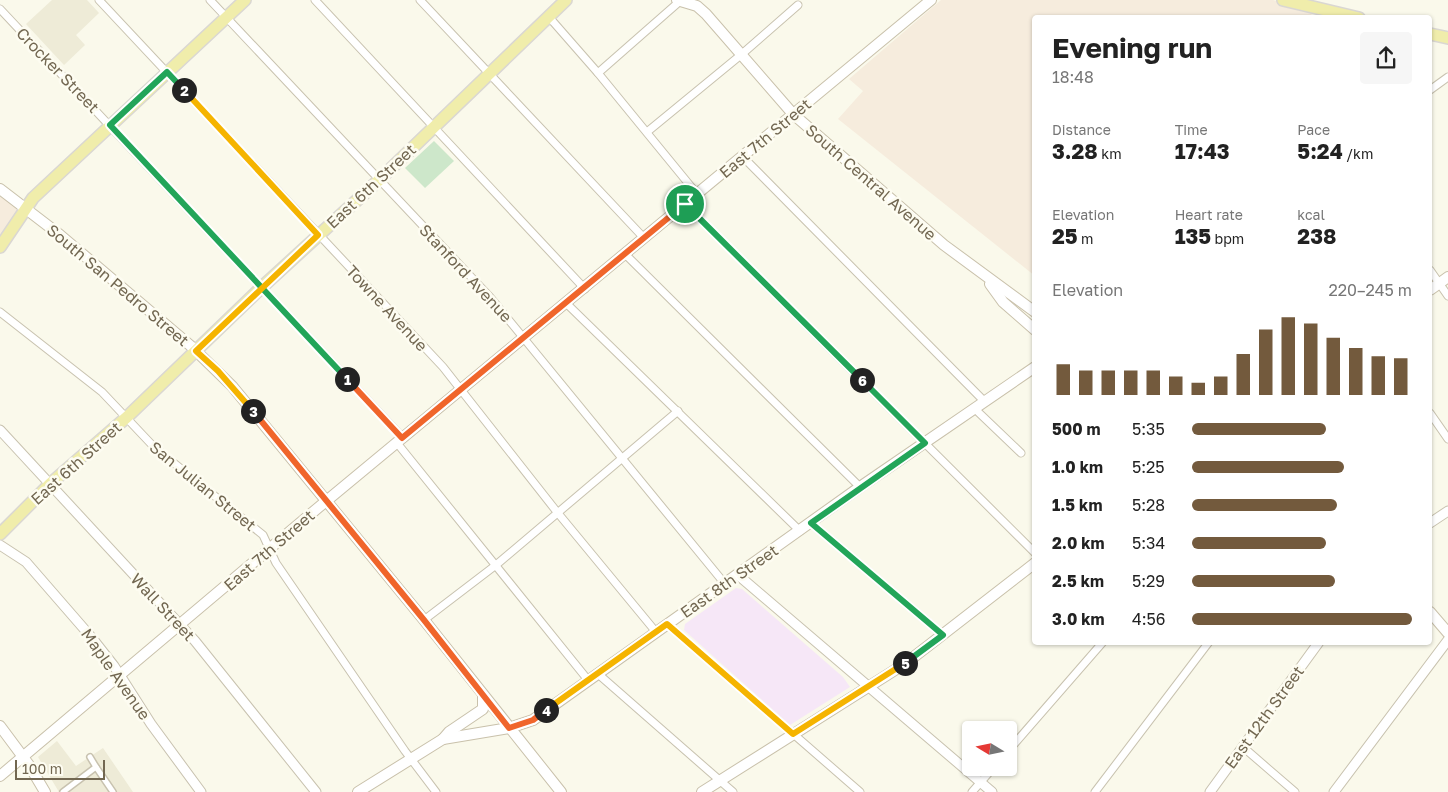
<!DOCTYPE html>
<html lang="en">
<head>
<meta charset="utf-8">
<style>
  body { margin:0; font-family:"Golos Text",sans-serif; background:#f6f6f6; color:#222; height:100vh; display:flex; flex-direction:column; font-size:19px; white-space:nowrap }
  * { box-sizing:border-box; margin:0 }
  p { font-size:16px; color:#767676 }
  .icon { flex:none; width:28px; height:28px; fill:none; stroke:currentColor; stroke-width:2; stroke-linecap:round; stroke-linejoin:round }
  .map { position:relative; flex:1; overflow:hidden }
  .details { position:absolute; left:1032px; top:15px; width:400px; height:630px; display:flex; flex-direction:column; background:#fff; border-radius:5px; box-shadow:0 1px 4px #0004 }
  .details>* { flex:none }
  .needle { width:32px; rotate:280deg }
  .controls { position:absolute; left:962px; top:721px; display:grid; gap:10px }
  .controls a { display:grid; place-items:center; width:55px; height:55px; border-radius:5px; background:#fff; box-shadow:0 1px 4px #0004; font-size:25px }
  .scale { position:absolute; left:15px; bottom:12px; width:90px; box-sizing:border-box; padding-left:5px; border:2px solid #726751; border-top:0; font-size:14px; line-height:18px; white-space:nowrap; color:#726751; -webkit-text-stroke:4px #fdfcf1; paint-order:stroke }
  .pin { position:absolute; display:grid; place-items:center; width:42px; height:42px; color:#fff; margin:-21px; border:2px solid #fff; border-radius:50%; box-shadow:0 1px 5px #0007 }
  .km { position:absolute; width:25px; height:25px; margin:-12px; border-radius:50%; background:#222; color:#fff; font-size:14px; line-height:25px; text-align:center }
  .round { display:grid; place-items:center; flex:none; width:52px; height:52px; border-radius:5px; background:#f6f6f6 }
  .head { display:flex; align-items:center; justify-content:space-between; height:85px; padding:0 20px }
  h1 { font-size:28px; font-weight:700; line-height:38px }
  .metrics { display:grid; grid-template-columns:repeat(3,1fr); gap:8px; height:85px; padding:5px 20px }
  .metrics div { display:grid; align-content:center }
  .metrics b { font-size:21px; font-weight:700 }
  .metrics small { font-size:14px; font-weight:400 }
  .metrics p { font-size:14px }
  .chart { height:140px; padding:10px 20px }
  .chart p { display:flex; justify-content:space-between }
  .chart svg { width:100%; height:90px; margin-top:5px; stroke:#735a3d; stroke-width:6 }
  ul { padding:0 20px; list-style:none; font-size:16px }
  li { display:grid; grid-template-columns:80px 60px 1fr; align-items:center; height:38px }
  li i { height:12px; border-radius:6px; background:#735a3d }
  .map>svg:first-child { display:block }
  .residential { fill:#eeebd7 }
  .commercial { fill:#f6ecdd }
  .education { fill:#f6e7f7 }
  .green { fill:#cde7ca }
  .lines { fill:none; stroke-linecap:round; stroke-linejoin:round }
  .pedestrian-casing { stroke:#c8c2af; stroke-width:8 }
  .minor-casing { stroke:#c8c2af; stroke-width:9 }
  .tertiary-casing { stroke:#c8c2af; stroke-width:11 }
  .secondary-casing { stroke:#c9c1ab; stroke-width:12 }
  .primary-casing { stroke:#dad7d2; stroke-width:14 }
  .pedestrian { stroke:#fff; stroke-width:5 }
  .minor { stroke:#fff; stroke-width:7 }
  .tertiary { stroke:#fff; stroke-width:9 }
  .secondary { stroke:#fff; stroke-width:10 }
  .primary { stroke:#f0edab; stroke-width:11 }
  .split-1-casing { stroke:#fff; stroke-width:10 }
  .split-2-casing { stroke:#fff; stroke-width:10 }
  .split-3-casing { stroke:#fff; stroke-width:10 }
  .split-4-casing { stroke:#fff; stroke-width:10 }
  .split-5-casing { stroke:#fff; stroke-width:10 }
  .split-6-casing { stroke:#fff; stroke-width:10 }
  .split-7-casing { stroke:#fff; stroke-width:10 }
  .split-1 { stroke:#f0652b; stroke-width:6 }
  .split-2 { stroke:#22a559; stroke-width:6 }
  .split-3 { stroke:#f5b400; stroke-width:6 }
  .split-4 { stroke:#f0652b; stroke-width:6 }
  .split-5 { stroke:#f5b400; stroke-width:6 }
  .split-6 { stroke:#22a559; stroke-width:6 }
  .split-7 { stroke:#22a559; stroke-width:6 }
  .labels { text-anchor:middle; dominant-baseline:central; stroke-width:5; stroke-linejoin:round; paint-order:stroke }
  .street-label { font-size:16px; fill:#726751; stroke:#fdfcf1 }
</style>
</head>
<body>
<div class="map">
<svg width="1448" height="792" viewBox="0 0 1448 792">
  <rect width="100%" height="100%" fill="#faf9eb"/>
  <!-- residential -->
  <g class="residential">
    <polygon points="52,0 87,0 99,13 76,35 85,45 64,65 26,24"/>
    <polygon points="57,741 76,766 103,748 133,792 59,792 38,757"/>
  </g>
  <!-- commercial -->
  <g class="commercial">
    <polygon points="941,0 1273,0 1312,11 1311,18 1035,18 1035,276 838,119 863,91 849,79"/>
    <polygon points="0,184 24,201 0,238"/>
  </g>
  <!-- education -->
  <polygon class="education" points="736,588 742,589 843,677 850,687 790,725 684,630 685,624"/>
  <!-- green -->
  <polygon class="green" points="434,141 454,161 425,188 405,168"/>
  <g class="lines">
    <!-- pedestrian casing -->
    <g class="pedestrian-casing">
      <g id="pedestrian">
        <polyline points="90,757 96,767"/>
        <polyline points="63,792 96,767 113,792"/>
      </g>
    </g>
    <!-- minor casing -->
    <g class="minor-casing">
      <g id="minor">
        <polyline points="99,0 443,367 557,512 656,632"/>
        <polyline points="210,0 490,297 725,584"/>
        <polyline points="315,0 585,289"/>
        <polyline points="420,0 644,238"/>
        <polyline points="0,9 403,438"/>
        <polyline points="549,17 598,73 697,194"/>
        <polyline points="598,73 680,1"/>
        <polyline points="1430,90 1448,77"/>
        <polyline points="647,132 742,54 798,5"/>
        <polyline points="742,156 985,402"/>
        <polyline points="685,204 1035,553"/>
        <polyline points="625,254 860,487"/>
        <polyline points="1430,270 1448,296"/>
        <polyline points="567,304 800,531"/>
        <polyline points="0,312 102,392 154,447 263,535 276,563 405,751 436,792"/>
        <polyline points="975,409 1021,453"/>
        <polyline points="1430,413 1448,439"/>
        <polyline points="397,443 588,680"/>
        <polyline points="811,523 943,635"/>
        <polyline points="424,620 496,565 678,411"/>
        <polyline points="667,624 860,792"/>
        <polyline points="597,673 733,792"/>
        <polyline points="1243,747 1295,792"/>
        <polyline points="1009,750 1103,642"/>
        <polyline points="972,792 993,768"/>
        <polyline points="1095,792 1209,642"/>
      </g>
    </g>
    <!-- tertiary casing -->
    <g class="tertiary-casing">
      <g id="tertiary">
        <polyline points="0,430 195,641 316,792"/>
        <polyline points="1430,523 1448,511"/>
        <polyline points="0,545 26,562 92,638 114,666 151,724 201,792"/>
        <path d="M738,575C823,647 907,720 992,792"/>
        <polyline points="1210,792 1319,642"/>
        <polyline points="1334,792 1448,640"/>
      </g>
    </g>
    <!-- secondary casing -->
    <g class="secondary-casing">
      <g id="secondary">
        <polyline points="677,0 697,6 706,14 793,114 944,245 1035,312"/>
        <polyline points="0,189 60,235 192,347 232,386 424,620 561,792"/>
        <polyline points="990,284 1003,302 1035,330"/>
        <polyline points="1430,290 1448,277"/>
        <polyline points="1430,612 1448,633"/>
        <polyline points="0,726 29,765 45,792"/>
        <polyline points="443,739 449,732 483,709 483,695"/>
        <polyline points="0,776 319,507 931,0"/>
        <polyline points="358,792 443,739 509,728 533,720 860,487 1035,367"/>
        <polyline points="702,792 906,663 1035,563"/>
      </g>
    </g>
    <!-- primary casing -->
    <g class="primary-casing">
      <g id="primary">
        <polyline points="1283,0 1359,18"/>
        <polyline points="1430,34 1448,38"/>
        <polyline points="0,247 33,198 245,0"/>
        <polyline points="0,534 50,484 127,417 262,287 378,181 566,0"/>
      </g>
    </g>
    <!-- pedestrian -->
    <use href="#pedestrian" class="pedestrian"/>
    <!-- minor -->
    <use href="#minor" class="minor"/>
    <!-- tertiary -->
    <use href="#tertiary" class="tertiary"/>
    <!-- secondary -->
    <use href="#secondary" class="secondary"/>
    <!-- primary -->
    <use href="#primary" class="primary"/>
  </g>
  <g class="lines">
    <!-- split-1 casing -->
    <g class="split-1-casing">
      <polyline id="split-1" points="347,379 402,438 685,204"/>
    </g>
    <!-- split-2 casing -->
    <g class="split-2-casing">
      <polyline id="split-2" points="184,90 167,72 110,125 347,379"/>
    </g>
    <!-- split-3 casing -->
    <g class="split-3-casing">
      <polyline id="split-3" points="184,90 318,235 196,351 218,371 253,411"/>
    </g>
    <!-- split-4 casing -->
    <g class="split-4-casing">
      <polyline id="split-4" points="253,411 424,620 509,728 533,720 546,710"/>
    </g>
    <!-- split-5 casing -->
    <g class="split-5-casing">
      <polyline id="split-5" points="546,710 667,624 793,734 905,663"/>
    </g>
    <!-- split-6 casing -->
    <g class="split-6-casing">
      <polyline id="split-6" points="862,380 925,443 811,523 943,635 905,663"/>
    </g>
    <!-- split-7 casing -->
    <g class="split-7-casing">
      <polyline id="split-7" points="685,204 862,380"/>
    </g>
    <!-- split-1 -->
    <use href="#split-1" class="split-1"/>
    <!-- split-2 -->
    <use href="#split-2" class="split-2"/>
    <!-- split-3 -->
    <use href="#split-3" class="split-3"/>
    <!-- split-4 -->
    <use href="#split-4" class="split-4"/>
    <!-- split-5 -->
    <use href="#split-5" class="split-5"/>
    <!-- split-6 -->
    <use href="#split-6" class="split-6"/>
    <!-- split-7 -->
    <use href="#split-7" class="split-7"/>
  </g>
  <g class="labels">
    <!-- street labels -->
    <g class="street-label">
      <text transform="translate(58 70) rotate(46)">Crocker Street</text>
      <text transform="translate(765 138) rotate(-40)">East 7th Street</text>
      <text transform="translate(871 182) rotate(41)">South Central Avenue</text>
      <text transform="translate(371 186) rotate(-43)">East 6th Street</text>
      <text transform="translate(466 273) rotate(47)">Stanford Avenue</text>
      <text transform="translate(118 285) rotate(40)">South San Pedro Street</text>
      <text transform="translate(387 308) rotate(47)">Towne Avenue</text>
      <text transform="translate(76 463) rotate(-42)">East 6th Street</text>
      <text transform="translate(203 486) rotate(39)">San Julian Street</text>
      <text transform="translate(269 550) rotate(-41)">East 7th Street</text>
      <text transform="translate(729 581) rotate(-35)">East 8th Street</text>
      <text transform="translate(163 607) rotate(47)">Wall Street</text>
      <text transform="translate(116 674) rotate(55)">Maple Avenue</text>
      <text transform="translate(1264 717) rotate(-54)">East 12th Street</text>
    </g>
  </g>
</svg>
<div class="controls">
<a><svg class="needle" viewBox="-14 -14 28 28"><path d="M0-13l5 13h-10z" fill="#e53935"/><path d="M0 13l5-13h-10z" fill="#767676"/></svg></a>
</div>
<div class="scale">100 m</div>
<div class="pin" style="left:685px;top:204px;background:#1e9e55"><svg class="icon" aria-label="arrive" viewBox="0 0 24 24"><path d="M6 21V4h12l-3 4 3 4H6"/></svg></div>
<b class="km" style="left:347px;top:379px">1</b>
<b class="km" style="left:184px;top:90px">2</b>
<b class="km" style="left:253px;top:411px">3</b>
<b class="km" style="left:546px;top:710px">4</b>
<b class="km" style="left:905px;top:663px">5</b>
<b class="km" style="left:862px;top:380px">6</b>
<section class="details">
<div class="head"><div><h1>Evening run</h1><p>18:48</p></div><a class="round"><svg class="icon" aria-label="share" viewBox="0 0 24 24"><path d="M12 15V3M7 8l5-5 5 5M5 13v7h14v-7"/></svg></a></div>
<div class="metrics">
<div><p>Distance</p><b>3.28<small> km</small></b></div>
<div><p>Time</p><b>17:43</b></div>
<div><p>Pace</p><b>5:24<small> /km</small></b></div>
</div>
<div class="metrics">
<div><p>Elevation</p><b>25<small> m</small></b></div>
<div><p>Heart rate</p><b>135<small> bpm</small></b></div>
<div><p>kcal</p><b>238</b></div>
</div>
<div class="chart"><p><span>Elevation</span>220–245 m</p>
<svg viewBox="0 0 160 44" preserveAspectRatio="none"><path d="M5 44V29M15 44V32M25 44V32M35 44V32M45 44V32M55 44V35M65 44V38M75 44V35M85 44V24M95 44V12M105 44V6M115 44V9M125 44V16M135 44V21M145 44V25M155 44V26"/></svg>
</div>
<ul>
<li><b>500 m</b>5:35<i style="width:61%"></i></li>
<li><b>1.0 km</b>5:25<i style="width:69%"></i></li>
<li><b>1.5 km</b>5:28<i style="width:66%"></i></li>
<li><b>2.0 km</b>5:34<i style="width:61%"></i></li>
<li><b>2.5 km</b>5:29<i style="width:65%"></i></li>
<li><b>3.0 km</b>4:56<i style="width:100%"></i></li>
</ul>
</section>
</div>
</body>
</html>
